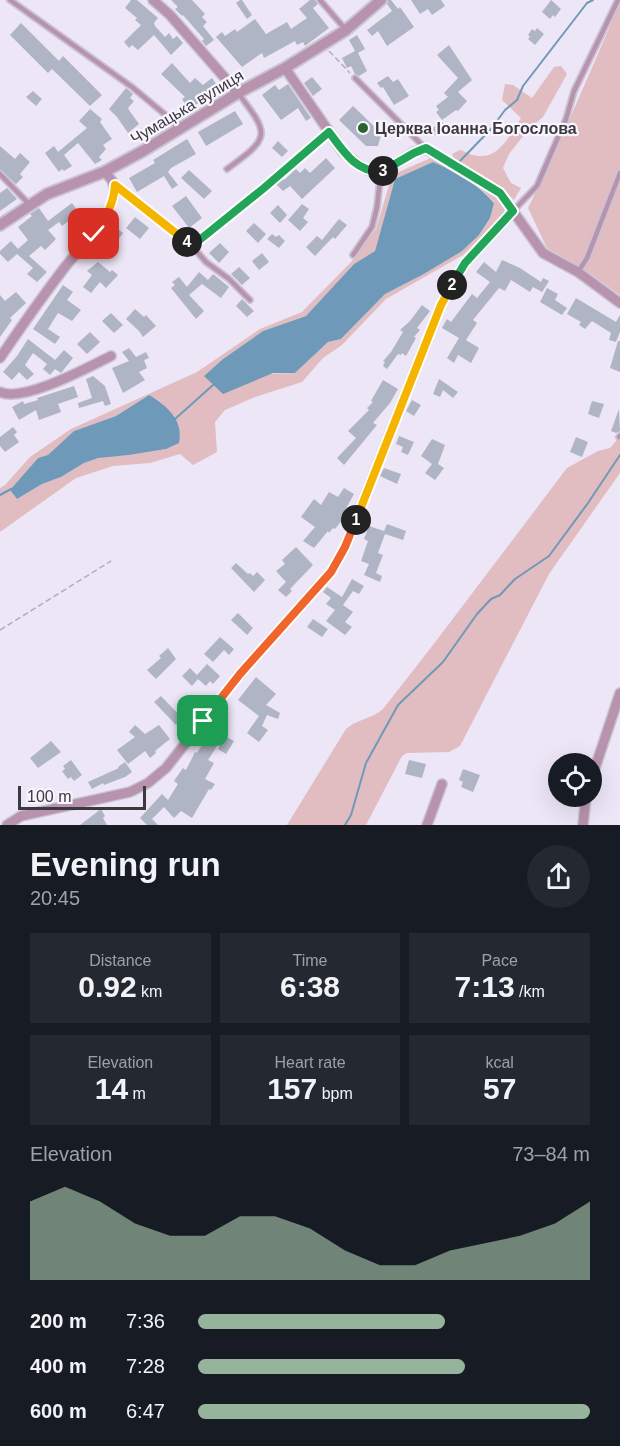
<!DOCTYPE html>
<html lang="en">
<head>
<meta charset="utf-8">
<style>
  body { margin:0; font-family:Arial,sans-serif; background:#242831; color:#f1f3f6; height:100vh; display:flex; flex-direction:column; font-size:22px; white-space:nowrap }
  * { box-sizing:border-box; margin:0 }
  p { font-size:20px; color:#9ea1a6 }
  .icon { flex:none; width:33px; height:33px; fill:none; stroke:currentColor; stroke-width:2; stroke-linecap:round; stroke-linejoin:round }
  .map { position:relative; height:825px; overflow:hidden }
  .side { display:flex; flex-direction:column; background:#171b24; flex:1 }
  .side>* { flex:none }
  .fabs { position:absolute; left:548px; top:753px; display:grid; gap:12px }
  .fabs a { display:grid; place-items:center; width:54px; height:54px; border-radius:50%; background:#171b24; box-shadow:0 6px 24px #0002; font-size:30px }
  .scale { position:absolute; left:18px; bottom:15px; width:128px; box-sizing:border-box; padding-left:6px; border:3px solid #3b383e; border-top:0; font-size:16px; line-height:21px; white-space:nowrap; color:#3b383e; -webkit-text-stroke:4px #f9f5ff; paint-order:stroke }
  .pin { position:absolute; display:grid; place-items:center; width:51px; height:51px; color:#fff; margin:-26px; border-radius:12px; box-shadow:0 3px 9px #0006 }
  .km { position:absolute; width:30px; height:30px; margin:-15px; border-radius:50%; background:#222; color:#fff; font-size:16px; line-height:30px; text-align:center }
  .round { display:grid; place-items:center; flex:none; width:63px; height:63px; border-radius:32px; background:#242831 }
  .head { display:flex; align-items:center; justify-content:space-between; height:102px; padding:0 30px }
  h1 { font-size:33px; font-weight:800; line-height:45px }
  .figures { display:grid; grid-template-columns:repeat(3,1fr); gap:9px; height:102px; padding:6px 30px }
  .figures div { display:grid; align-content:center; border-radius:0px; background:#242831; text-align:center }
  .figures b { font-size:30px; font-weight:800 }
  .figures small { font-size:16px; font-weight:400 }
  .figures p { font-size:16px }
  .chart { height:168px; padding:12px 30px }
  .chart p { display:flex; justify-content:space-between }
  .chart svg { width:100%; height:108px; margin-top:6px; fill:#96b39c; opacity:.7 }
  ul { padding:0 30px; list-style:none; font-size:20px }
  li { display:grid; grid-template-columns:96px 72px 1fr; align-items:center; height:45px }
  li i { height:15px; border-radius:8px; background:#96b39c }
  .map>svg:first-child { display:block }
  .green { fill:#e1bcc1; fill-rule:evenodd }
  .water { fill:#6e99b9 }
  .lines { fill:none; stroke-linecap:round; stroke-linejoin:round }
  .stream { stroke:#6e99b9; stroke-width:2 }
  .building { fill:#b0b5c5 }
  .service-casing { stroke:#c9c3d2; stroke-width:8 }
  .minor-casing { stroke:#c9c3d2; stroke-width:12 }
  .tertiary-casing { stroke:#c9c3d2; stroke-width:14 }
  .path { stroke:#b4aebb; stroke-width:1.5; stroke-dasharray:6 3; stroke-linecap:butt }
  .service { stroke:#b893ad; stroke-width:4.5 }
  .minor { stroke:#b893ad; stroke-width:9 }
  .tertiary { stroke:#b893ad; stroke-width:10 }
  .split-1-casing { stroke:#fff; stroke-width:12 }
  .split-2-casing { stroke:#fff; stroke-width:12 }
  .split-3-casing { stroke:#fff; stroke-width:12 }
  .split-4-casing { stroke:#fff; stroke-width:12 }
  .split-5-casing { stroke:#fff; stroke-width:12 }
  .split-1 { stroke:#f0652b; stroke-width:8 }
  .split-2 { stroke:#f5b400; stroke-width:8 }
  .split-3 { stroke:#22a559; stroke-width:8 }
  .split-4 { stroke:#22a559; stroke-width:8 }
  .split-5 { stroke:#f5b400; stroke-width:8 }
  .poi-dot { fill:#26652d; stroke:#f9f5ff; stroke-width:2 }
  .labels { text-anchor:middle; dominant-baseline:central; stroke-width:4.5; stroke-linejoin:round; paint-order:stroke }
  .street-label { font-size:16px; fill:#3b383e; stroke:#f9f5ff }
  .poi-label { font-size:16px; font-weight:bold; fill:#3b383e; stroke:#f9f5ff; text-anchor:start }
</style>
</head>
<body>
<div class="map">
<svg width="620" height="825" viewBox="0 0 620 825">
  <rect width="100%" height="100%" fill="#ede6f7"/>
  <!-- green -->
  <g class="green">
    <polygon points="620,3 620,295 582,268 547,248 528,208 551,162"/>
    <path d="M561,66L567,74L543,117L528,130L509,154L503,168L511,183L521,188L514,200L504,190L455,161L452,154L460,150C466,152 473,156 479,156C500,158 511,133 521,118L502,100L505,84L513,85L532,98L554,67Z"/>
    <path d="M433,157L496,196L505,207L503,217L463,255L386,299L342,345L323,358L302,382L255,397L225,410L215,422L217,452L193,465L180,454L150,463L113,466L76,478L0,532V488L5,485L30,457L71,429L197,372L260,329L302,312L351,262L376,229L392,175ZM433,162C456,172 478,184 494,202L490,218L479,235L422,275L385,294L341,339L328,342L295,373L204,376L223,359L263,331L306,316L354,264L375,251L395,179ZM149,395L166,449L129,455L98,457L84,463L61,477L42,484L17,499L10,490L38,458L48,456L74,431L116,416Z"/>
    <path d="M620,436V473L549,574L460,746L449,752L407,753L402,756L366,825H287L346,729C357,719 372,719 383,709L433,645L567,468L598,451L610,448Z"/>
  </g>
  <!-- water -->
  <g class="water">
    <path d="M433,162C456,172 478,184 494,203L490,218L479,235L462,251L422,275L385,294L341,339L328,342L295,373H273L223,394L204,376L223,359L263,331L306,316L354,264L375,251L395,179Z"/>
    <path d="M149,395C167,406 184,420 179,443L166,449L129,455L98,458L84,463L61,477L42,484L17,499L10,490L38,458L48,455L74,431L116,416Z"/>
  </g>
  <g class="lines">
    <!-- stream -->
    <g class="stream">
      <polyline points="460,161 491,129 505,110 517,100 523,86 587,3 593,0"/>
      <polyline points="175,419 213,385"/>
      <polyline points="0,495 11,489"/>
      <polyline points="345,825 351,815 366,763 398,705 443,662 477,614 491,599 500,595 515,579 549,556 588,503 620,455"/>
    </g>
  </g>
  <!-- building -->
  <g class="building">
    <polygon points="131,0 137,0 158,18 154,23 155,26 165,37 169,33 173,39 177,36 183,43 171,55 154,35 138,50 132,45 129,48 124,42 141,25 135,20 137,18 125,8"/>
    <polygon points="171,0 192,0 205,14 202,17 207,22 203,26 214,40 206,46 202,41 204,39 183,15 182,16 175,9 178,7"/>
    <polygon points="240,0 242,0 252,15 247,19 236,3"/>
    <polygon points="310,0 315,0 318,4 313,8 329,28 305,46 303,42 297,45 295,41 264,58 262,53 242,67 216,37 222,32 225,36 235,29 237,32 255,19 266,34 287,22 291,29 307,18 299,9"/>
    <polygon points="388,0 391,0 398,9 400,7 414,27 387,46 378,31 372,36 367,30 392,11 387,4"/>
    <polygon points="411,0 441,0 445,6 432,15 428,9 420,14"/>
    <polygon points="551,0 561,9 555,17 553,15 550,19 542,12"/>
    <polygon points="21,23 59,61 63,56 102,95 90,106 52,69 48,73 10,35"/>
    <polygon points="537,28 544,34 535,45 528,39 530,37 528,35 532,29 535,31"/>
    <polygon points="357,35 365,49 358,53 367,71 359,76 355,74 351,66 347,68 342,58 355,51 349,40"/>
    <polygon points="449,45 472,80 458,92 467,101 458,111 456,110 442,120 436,112 439,110 436,106 448,97 444,93 458,78 437,55"/>
    <polygon points="172,63 190,83 195,78 203,85 212,78 219,88 189,110 182,99 185,97 161,74"/>
    <polygon points="388,76 393,82 398,79 409,96 394,105 383,87 381,88 377,83"/>
    <polygon points="312,77 322,89 313,96 304,83"/>
    <polygon points="288,84 311,118 306,121 298,108 281,120 262,95 275,85 279,90"/>
    <polygon points="126,88 133,94 130,98 134,101 128,108 129,110 139,124 128,133 117,117 109,109"/>
    <polygon points="33,91 42,99 36,106 26,97"/>
    <polygon points="353,106 380,132 381,135 378,146 366,146 339,120"/>
    <polygon points="90,109 102,119 100,122 112,139 103,145 106,149 99,157 102,160 95,164 78,143 64,155 72,166 64,171 62,169 59,172 45,153 54,146 58,152 87,128 79,121"/>
    <polygon points="235,111 243,124 206,146 198,132"/>
    <polygon points="441,121 446,126 436,136 430,131"/>
    <polygon points="187,139 196,154 171,168 168,172 178,185 172,189 164,176 137,192 129,178 155,163 153,160"/>
    <polygon points="278,141 288,151 282,157 272,148"/>
    <polygon points="0,146 15,159 20,153 30,162 20,174 23,177 16,184 0,170"/>
    <polygon points="326,158 335,168 302,199 290,186 283,191 276,184 282,178 284,180 296,169 300,173 305,168 310,173"/>
    <polygon points="189,170 212,191 204,199 181,178"/>
    <polygon points="7,188 17,199 0,211 0,193"/>
    <polygon points="186,196 202,218 189,228 172,206"/>
    <polygon points="72,203 79,213 62,226 59,222 48,230 56,239 45,250 41,246 29,256 47,272 37,282 27,274 33,268 17,254 8,262 0,254 0,251 11,241 18,249 28,240 18,227 32,216 30,214 39,208 48,221"/>
    <polygon points="302,204 309,209 303,218 308,222 300,231 288,220"/>
    <polygon points="278,205 287,215 280,223 270,213"/>
    <polygon points="135,217 149,228 140,239 126,228"/>
    <polygon points="339,219 347,225 335,239 333,237 315,256 306,247 317,236 322,240"/>
    <polygon points="254,223 266,234 258,243 246,231"/>
    <polygon points="118,229 123,233 113,247 108,243"/>
    <polygon points="272,234 276,237 279,235 285,241 279,248 267,239"/>
    <polygon points="220,243 229,252 219,263 209,253"/>
    <polygon points="262,253 269,262 259,270 252,261"/>
    <polygon points="502,260 520,268 541,282 543,278 549,281 542,292 533,287 530,292 511,280 505,291 499,288 473,320 477,323 466,340 479,348 471,363 458,355 454,363 447,358 459,338 442,328 447,319 451,322 472,294 477,298 490,282 476,272 484,262 496,272"/>
    <polygon points="98,262 110,272 112,270 118,275 106,288 100,282 91,293 83,287 92,275 87,271"/>
    <polygon points="239,267 250,278 242,285 231,274"/>
    <polygon points="199,272 208,280 213,274 229,287 221,298 202,284 189,295 204,311 196,319 171,288 175,285 172,282 179,277 187,287"/>
    <polygon points="63,285 73,292 67,300 81,310 72,321 58,313 48,329 60,337 55,344 33,329"/>
    <polygon points="547,288 558,294 555,300 567,308 562,315 540,302"/>
    <polygon points="16,292 26,303 10,318 12,320 0,337 0,295 5,301"/>
    <polygon points="576,298 616,322 620,315 620,332 616,342 609,340 611,333 592,321 585,329 579,325 581,322 567,314"/>
    <polygon points="242,299 254,311 247,317 236,306"/>
    <polygon points="422,305 430,311 417,328 420,330 414,337 416,338 406,356 402,353 401,355 398,354 387,369 383,366 385,362 383,361 391,352 403,332 400,330 410,321"/>
    <polygon points="135,309 144,317 146,315 156,326 143,337 139,331 126,319"/>
    <polygon points="111,313 123,325 114,333 102,321"/>
    <polygon points="90,332 100,342 87,354 77,344"/>
    <polygon points="28,339 55,360 64,350 73,358 61,373 55,369 50,375 43,369 47,364 33,353 25,365 34,374 27,380 19,372 12,380 3,372 17,356"/>
    <polygon points="618,341 620,341 620,372 610,368"/>
    <polygon points="129,348 136,357 146,352 149,358 144,360 147,368 139,372 145,380 123,393 112,368 129,361 122,352"/>
    <polygon points="93,376 105,386 111,404 105,406 103,401 79,408 78,403 92,398 86,379"/>
    <polygon points="439,379 458,392 453,398 443,390 440,397 433,394"/>
    <polygon points="383,380 398,389 390,403 373,423 377,425 344,465 337,458 356,438 348,431 369,410 367,408 373,402 371,401"/>
    <polygon points="74,386 78,397 58,404 61,412 39,420 36,410 19,420 12,407 23,401 24,404 38,400 37,398"/>
    <polygon points="412,400 421,405 414,416 406,411"/>
    <polygon points="592,401 604,404 599,418 588,414"/>
    <polygon points="619,409 620,431 616,433 611,431"/>
    <polygon points="13,427 17,432 14,435 19,442 5,452 0,446 0,437"/>
    <polygon points="399,436 414,442 408,455 401,452 403,447 396,444"/>
    <polygon points="576,437 588,442 582,457 570,452"/>
    <polygon points="432,439 445,445 438,464 444,468 435,480 425,473 432,464 421,456"/>
    <polygon points="384,468 401,474 397,484 380,476"/>
    <polygon points="344,488 354,494 344,512 347,514 335,529 333,528 329,533 328,531 314,548 303,541 315,527 301,517 314,499 321,505 329,492 338,497"/>
    <polygon points="387,524 406,531 403,540 385,534 378,553 383,555 376,573 382,576 380,582 364,575 369,564 361,561 368,541 364,539 369,526 384,531"/>
    <polygon points="296,547 313,565 290,589 292,591 286,597 278,590 286,582 276,571 285,564 282,560"/>
    <polygon points="236,563 248,574 250,573 253,576 257,572 265,580 254,592 231,568"/>
    <polygon points="352,579 364,586 359,594 353,591 343,605 353,612 345,622 352,627 345,635 326,621 335,610 326,604 331,598 323,592 327,587 342,597"/>
    <polygon points="238,613 253,628 247,635 231,620"/>
    <polygon points="313,619 328,629 322,637 307,627"/>
    <polygon points="220,637 234,649 229,655 224,650 213,662 204,654"/>
    <polygon points="168,648 176,659 156,679 147,670 161,658 159,656"/>
    <polygon points="207,664 220,676 213,684 210,681 206,686 198,679 192,686 182,676 190,668 197,675"/>
    <polygon points="256,677 276,694 266,705 280,713 278,719 267,715 262,726 268,730 259,742 247,733 259,716 238,700"/>
    <polygon points="161,696 183,719 176,725 154,702"/>
    <polygon points="135,725 145,734 159,725 170,739 155,751 156,753 150,758 145,751 128,764 117,750 135,737 129,732"/>
    <polygon points="225,736 234,741 226,754 218,749"/>
    <polygon points="206,739 217,746 208,760 214,763 205,779 215,784 211,790 209,789 192,818 181,811 174,818 164,807 152,819 158,825 147,825 140,818 162,794 168,800 178,784 174,781 183,768 186,770 195,752 197,753"/>
    <polygon points="51,741 61,752 38,768 30,758"/>
    <polygon points="71,760 82,775 74,781 71,777 68,779 62,771 65,769 63,766"/>
    <polygon points="409,760 426,764 422,778 405,774"/>
    <polygon points="125,762 132,772 125,777 104,785 103,783 92,789 88,782 119,768 118,767"/>
    <polygon points="463,769 480,775 473,792 461,787 463,782 459,780"/>
    <polygon points="101,809 105,816 103,818 107,825 80,825"/>
  </g>
  <g class="lines">
    <!-- service casing -->
    <g class="service-casing">
      <g id="service">
        <polyline points="10,0 132,87 168,117 179,129"/>
        <polyline points="320,0 346,30"/>
        <polyline points="355,78 426,149"/>
        <path d="M227,169C271,137 270,135 238,93"/>
        <polyline points="0,174 29,204"/>
        <polyline points="115,185 192,246 206,262 229,279 250,300"/>
        <polyline points="513,211 537,186 566,119 574,91 618,0"/>
        <polyline points="192,246 264,188 329,132"/>
        <polyline points="353,255 372,227 377,207 381,171"/>
        <polyline points="578,272 587,258 620,173"/>
        <polyline points="619,437 620,436"/>
      </g>
    </g>
    <!-- minor casing -->
    <g class="minor-casing">
      <g id="minor">
        <polyline points="153,0 170,15 238,93"/>
        <polyline points="285,68 343,152 360,166 370,171 381,171 393,166 414,152 426,149 500,193 543,253 578,272 620,303"/>
        <path d="M0,358C21,327 42,297 65,267C83,244 107,225 114,195C116,185 112,178 104,172"/>
        <path d="M0,392C23,403 89,367 111,356"/>
        <polyline points="591,780 620,693"/>
        <polyline points="7,825 21,816 130,792 148,783 166,768 240,674 331,572 345,547 441,305 465,263 513,211"/>
        <polyline points="427,825 442,784"/>
        <polyline points="583,825 586,796"/>
      </g>
    </g>
    <!-- tertiary casing -->
    <g class="tertiary-casing">
      <polyline id="tertiary" points="0,225 47,194 104,172 143,151 238,93 285,68 346,30 381,0"/>
    </g>
    <!-- path -->
    <g class="path">
      <polyline points="329,51 350,73"/>
      <polyline points="0,630 111,561"/>
    </g>
    <!-- service -->
    <use href="#service" class="service"/>
    <!-- minor -->
    <use href="#minor" class="minor"/>
    <!-- tertiary -->
    <use href="#tertiary" class="tertiary"/>
  </g>
  <g class="lines">
    <!-- split-1 casing -->
    <g class="split-1-casing">
      <polyline id="split-1" points="203,721 240,674 331,572 345,547 356,520"/>
    </g>
    <!-- split-2 casing -->
    <g class="split-2-casing">
      <polyline id="split-2" points="356,520 441,305 452,285"/>
    </g>
    <!-- split-3 casing -->
    <g class="split-3-casing">
      <polyline id="split-3" points="383,171 414,153 426,148 500,193 513,211 465,263 452,285"/>
    </g>
    <!-- split-4 casing -->
    <g class="split-4-casing">
      <path id="split-4" d="M187,242L192,246L264,188L329,132C343,151 357,174 383,171"/>
    </g>
    <!-- split-5 casing -->
    <g class="split-5-casing">
      <path id="split-5" d="M94,234C105,219 114,204 115,185L187,242"/>
    </g>
    <!-- split-1 -->
    <use href="#split-1" class="split-1"/>
    <!-- split-2 -->
    <use href="#split-2" class="split-2"/>
    <!-- split-3 -->
    <use href="#split-3" class="split-3"/>
    <!-- split-4 -->
    <use href="#split-4" class="split-4"/>
    <!-- split-5 -->
    <use href="#split-5" class="split-5"/>
  </g>
  <!-- markers -->
  <circle class="poi-dot" cx="363" cy="128" r="6"/>
  <g class="labels">
    <!-- street labels -->
    <g class="street-label">
      <text transform="translate(187 107) rotate(-31)">Чумацька вулиця</text>
    </g>
    <!-- poi labels -->
    <g class="poi-label">
      <text x="375" y="128">Церква Іоанна Богослова</text>
    </g>
  </g>
</svg>
<div class="fabs">
<a><svg class="icon" aria-label="locate" viewBox="0 0 24 24"><circle cx="12" cy="12" r="6"/><path d="M12 2v4M12 18v4M2 12h4M18 12h4"/></svg></a>
</div>
<div class="scale">100 m</div>
<div class="pin" style="left:203px;top:721px;background:#1e9e55"><svg class="icon" aria-label="arrive" viewBox="0 0 24 24"><path d="M6 21V4h12l-3 4 3 4H6"/></svg></div>
<div class="pin" style="left:94px;top:234px;background:#d93025"><svg class="icon" aria-label="check" viewBox="0 0 24 24"><path d="M5 12l5 5 9-10"/></svg></div>
<b class="km" style="left:356px;top:520px">1</b>
<b class="km" style="left:452px;top:285px">2</b>
<b class="km" style="left:383px;top:171px">3</b>
<b class="km" style="left:187px;top:242px">4</b>
</div>
<section class="side">
<div class="head"><div><h1>Evening run</h1><p>20:45</p></div><a class="round"><svg class="icon" aria-label="share" viewBox="0 0 24 24"><path d="M12 15V3M7 8l5-5 5 5M5 13v7h14v-7"/></svg></a></div>
<div class="figures">
<div><p>Distance</p><b>0.92<small> km</small></b></div>
<div><p>Time</p><b>6:38</b></div>
<div><p>Pace</p><b>7:13<small> /km</small></b></div>
</div>
<div class="figures">
<div><p>Elevation</p><b>14<small> m</small></b></div>
<div><p>Heart rate</p><b>157<small> bpm</small></b></div>
<div><p>kcal</p><b>57</b></div>
</div>
<div class="chart"><p><span>Elevation</span>73–84 m</p>
<svg viewBox="0 0 160 44" preserveAspectRatio="none"><path d="M0 44V12L10 6L20 12L30 21L40 26L50 26L60 18L70 18L80 23L90 32L100 38L110 38L120 32L130 29L140 26L150 21L160 12V44z"/></svg>
</div>
<ul>
<li><b>200 m</b>7:36<i style="width:63%"></i></li>
<li><b>400 m</b>7:28<i style="width:68%"></i></li>
<li><b>600 m</b>6:47<i style="width:100%"></i></li>
</ul>
</section>
</body>
</html>
